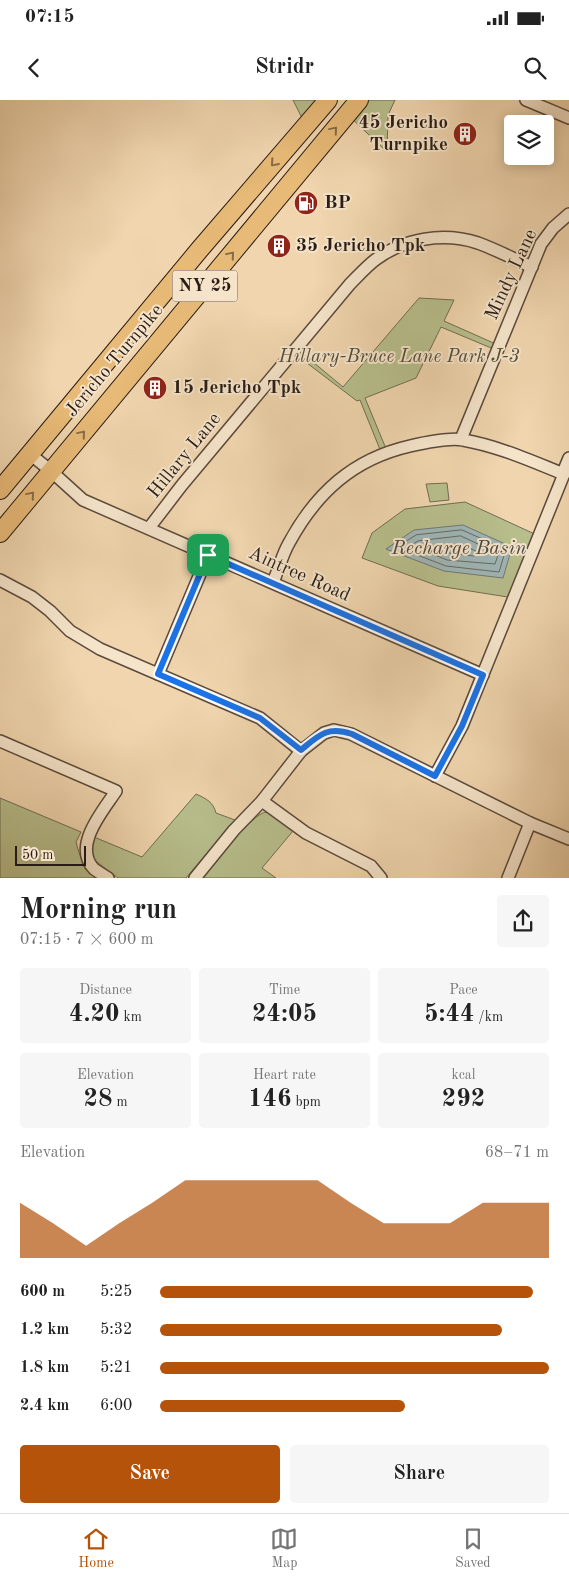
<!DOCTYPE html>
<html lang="en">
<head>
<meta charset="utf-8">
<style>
  body { margin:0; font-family:"Old Standard TT",serif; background:#f6f6f6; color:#222; height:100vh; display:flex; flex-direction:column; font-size:19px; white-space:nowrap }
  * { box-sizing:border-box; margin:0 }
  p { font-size:16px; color:#767676 }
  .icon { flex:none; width:28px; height:28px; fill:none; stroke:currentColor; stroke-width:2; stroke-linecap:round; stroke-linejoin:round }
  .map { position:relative; height:778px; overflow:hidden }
  .panel { display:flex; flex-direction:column; background:#fff; flex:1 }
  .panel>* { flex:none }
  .fabs { position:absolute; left:504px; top:15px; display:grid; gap:10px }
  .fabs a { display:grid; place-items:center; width:50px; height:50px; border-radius:5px; background:#fff; box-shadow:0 2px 12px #0003; font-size:25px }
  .scale { position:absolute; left:15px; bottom:12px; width:71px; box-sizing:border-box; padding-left:5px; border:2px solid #291c16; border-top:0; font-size:14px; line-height:18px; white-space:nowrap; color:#291c16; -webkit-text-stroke:4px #f5e4ca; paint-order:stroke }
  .pin { position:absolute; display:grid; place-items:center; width:42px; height:42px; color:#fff; margin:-21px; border-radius:10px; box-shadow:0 2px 8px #0006 }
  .round { display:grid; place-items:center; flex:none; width:52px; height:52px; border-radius:5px; background:#f6f6f6 }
  .overview { display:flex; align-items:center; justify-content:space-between; height:85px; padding:0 20px }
  h1 { font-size:28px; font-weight:700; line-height:38px }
  .stats { display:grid; grid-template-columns:repeat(3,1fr); gap:8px; height:85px; padding:5px 20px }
  .stats div { display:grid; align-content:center; border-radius:5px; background:#f6f6f6; text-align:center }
  .stats b { font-size:25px; font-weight:700 }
  .stats small { font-size:14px; font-weight:400 }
  .stats p { font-size:14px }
  .chart { height:140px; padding:10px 20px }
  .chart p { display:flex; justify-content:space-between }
  .chart svg { width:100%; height:90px; margin-top:5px; fill:#b45309; opacity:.7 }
  .button { display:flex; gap:10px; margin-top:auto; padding:10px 20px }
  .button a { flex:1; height:58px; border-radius:5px; background:#b45309; color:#fff; font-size:20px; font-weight:700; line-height:58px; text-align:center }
  .button a+a { background:#f6f6f6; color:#222 }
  ul { padding:0 20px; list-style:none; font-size:16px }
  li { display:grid; grid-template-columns:80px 60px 1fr; align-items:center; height:38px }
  li i { height:12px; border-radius:6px; background:#b45309 }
  .status { display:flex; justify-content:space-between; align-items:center; height:35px; padding:0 25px; background:#fff; direction:ltr }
  .status svg { height:14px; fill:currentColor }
  header { display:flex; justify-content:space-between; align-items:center; height:65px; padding:0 20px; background:#fff; font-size:22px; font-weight:700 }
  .dock { display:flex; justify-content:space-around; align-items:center; height:70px; border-top:1px solid #e0e0e0; background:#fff; font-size:14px; color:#767676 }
  .dock a { display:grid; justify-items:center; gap:2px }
  .dock .selected { color:#b45309 }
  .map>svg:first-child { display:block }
  .green { fill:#b7be8c; stroke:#706d51 }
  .water { fill:#9fb6b6; stroke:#707876 }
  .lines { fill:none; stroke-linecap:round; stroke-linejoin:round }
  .shore { stroke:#646966; stroke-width:1 }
  .minor-casing { stroke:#5b4a3c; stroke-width:14 }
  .primary-casing { stroke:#291c16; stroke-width:20 }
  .minor { stroke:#f5e4ca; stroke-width:11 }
  .primary { stroke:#e8ba77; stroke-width:18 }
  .oneway { stroke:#886b46 }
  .route-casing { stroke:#fff; stroke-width:10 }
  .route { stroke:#1a73e8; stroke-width:6 }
  .labels { text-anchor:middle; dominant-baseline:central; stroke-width:4; stroke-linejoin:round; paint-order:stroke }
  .shield { fill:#f5e4ca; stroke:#66584c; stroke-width:1 }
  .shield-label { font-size:18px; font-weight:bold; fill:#291c16 }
  .poi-label { font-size:19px; font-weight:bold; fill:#291c16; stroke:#f5e4ca; text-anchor:start }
  .street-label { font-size:19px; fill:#291c16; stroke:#f5e4ca }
  .park-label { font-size:19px; font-style:italic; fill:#544d39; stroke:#f5e4ca }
  .water-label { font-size:20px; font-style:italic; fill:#4c4a46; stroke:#f5e4ca }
</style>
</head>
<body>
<div class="status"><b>07:15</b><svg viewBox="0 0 49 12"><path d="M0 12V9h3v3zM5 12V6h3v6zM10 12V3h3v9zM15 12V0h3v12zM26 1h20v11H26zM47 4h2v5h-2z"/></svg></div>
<header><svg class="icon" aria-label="back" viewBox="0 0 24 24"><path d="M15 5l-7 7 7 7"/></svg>Stridr<svg class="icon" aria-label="search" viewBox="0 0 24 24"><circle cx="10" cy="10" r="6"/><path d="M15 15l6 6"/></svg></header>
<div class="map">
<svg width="569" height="778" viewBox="0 0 569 778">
  <rect width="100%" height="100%" fill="#f0d5ae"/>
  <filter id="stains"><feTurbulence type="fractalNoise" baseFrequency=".004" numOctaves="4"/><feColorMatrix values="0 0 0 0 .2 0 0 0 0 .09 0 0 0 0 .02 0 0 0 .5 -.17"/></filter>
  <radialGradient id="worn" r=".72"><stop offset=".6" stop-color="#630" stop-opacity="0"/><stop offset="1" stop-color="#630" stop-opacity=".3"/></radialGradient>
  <!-- green -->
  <g class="green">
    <polygon points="293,0 328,0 306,26"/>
    <polygon points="359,0 395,0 388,15 387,52 347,14"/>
    <polygon points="419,198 454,200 444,221 498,245 496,250 441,227 416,278 365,298 387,351 381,352 360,300 357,301 299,257 301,252 343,287"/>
    <polygon points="447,383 449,400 430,402 426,384"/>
    <polygon points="465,402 539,436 514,498 438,486 362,458 372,433 405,409"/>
    <path d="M196,694C207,699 213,702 216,713L235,720L186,778H118L93,759L90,743L94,737L142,757Z"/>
    <path d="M0,698L81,732L76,742C79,754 85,772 96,778H0Z"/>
    <path d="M266,712L272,713L293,731L262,768L276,778H200C211,766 253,713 266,712Z"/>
  </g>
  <!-- water -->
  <polygon class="water" points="463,425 512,447 503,478 444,471 386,449 414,430"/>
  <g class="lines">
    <!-- shore -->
    <g class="shore">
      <polygon points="462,430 505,449 505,452 499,472 446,466 399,448 400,445 416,435"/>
      <polygon points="461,436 497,453 498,455 495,464 447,460 413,446 413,444 418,441"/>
      <polygon points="460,444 476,451 476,455 474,456 449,453 441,449 442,446"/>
    </g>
    <!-- minor casing -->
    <g class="minor-casing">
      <g id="minor">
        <polyline points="526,0 569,18"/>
        <polyline points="461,339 541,144 553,128 569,114"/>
        <polyline points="30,354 51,371 83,400 483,575"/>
        <path d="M149,428L182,385L350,184C358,176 366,167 375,160C404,138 444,132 478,143C497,150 514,159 532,167"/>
        <polyline points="0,480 32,497 50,511 70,531 100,549 260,618 301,651"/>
        <path d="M273,482C279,469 282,455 289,443C316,393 353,359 410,346C423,343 449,337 463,340C498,346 531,361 564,374"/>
        <polyline points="158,574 208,455"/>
        <path d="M0,641L116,691C103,711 72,746 94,769C98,772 103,775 108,778"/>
        <polyline points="435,676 462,626 564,374 564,370 569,358"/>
        <polyline points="262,701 306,733 371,766 381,778"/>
        <polyline points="195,778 234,730 262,701 301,651 324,633 334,630 351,634 530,723 569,739"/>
        <polyline points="508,778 530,723"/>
      </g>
    </g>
    <!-- primary casing -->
    <g class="primary-casing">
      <g id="primary">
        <polyline points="0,390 200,149 328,0"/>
        <polyline points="0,433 359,0"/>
      </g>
    </g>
    <!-- minor -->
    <use href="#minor" class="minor"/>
    <!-- primary -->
    <use href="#primary" class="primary"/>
  </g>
  <!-- one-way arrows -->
  <defs><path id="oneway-chevron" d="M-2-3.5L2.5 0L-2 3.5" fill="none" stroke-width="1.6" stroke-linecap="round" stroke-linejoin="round" transform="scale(1.25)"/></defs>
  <g class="oneway">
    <use href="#oneway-chevron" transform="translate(334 30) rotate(-50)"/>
    <use href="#oneway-chevron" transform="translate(274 63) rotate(131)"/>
    <use href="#oneway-chevron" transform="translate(231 155) rotate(-50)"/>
    <use href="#oneway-chevron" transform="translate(82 334) rotate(-50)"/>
    <use href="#oneway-chevron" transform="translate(31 395) rotate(-50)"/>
  </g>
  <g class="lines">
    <!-- route casing -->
    <g class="route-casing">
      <path id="route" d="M208,455L483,575L462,626L435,676L352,634C327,626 319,635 301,650L260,618L158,574Z"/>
    </g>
    <!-- route -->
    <use href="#route" class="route"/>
  </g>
  <!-- icons -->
  <defs>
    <g id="building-disc" transform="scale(1.25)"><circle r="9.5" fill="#8f2418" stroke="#f5e4ca"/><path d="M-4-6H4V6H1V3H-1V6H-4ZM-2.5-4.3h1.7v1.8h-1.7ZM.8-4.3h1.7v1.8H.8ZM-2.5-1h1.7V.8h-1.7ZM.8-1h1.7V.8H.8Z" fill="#fff"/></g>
    <g id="fuel-disc" transform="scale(1.25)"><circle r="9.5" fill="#8f2418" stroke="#f5e4ca"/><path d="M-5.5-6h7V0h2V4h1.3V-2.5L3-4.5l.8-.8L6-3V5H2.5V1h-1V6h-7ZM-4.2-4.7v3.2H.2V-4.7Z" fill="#fff"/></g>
  </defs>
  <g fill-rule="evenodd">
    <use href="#building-disc" x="465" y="34"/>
    <use href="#fuel-disc" x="306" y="103"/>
    <use href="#building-disc" x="279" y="146"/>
    <use href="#building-disc" x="155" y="288"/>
  </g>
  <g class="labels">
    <!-- shield labels -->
    <rect class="shield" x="172.5" y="170.5" width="65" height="31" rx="4"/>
    <g class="shield-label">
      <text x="205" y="186">NY 25</text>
    </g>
    <!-- poi labels -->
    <g class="poi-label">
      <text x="448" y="23" text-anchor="end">45 Jericho<tspan x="448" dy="22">Turnpike</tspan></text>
      <text x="324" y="103">BP</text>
      <text x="296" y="146">35 Jericho Tpk</text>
      <text x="172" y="288">15 Jericho Tpk</text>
    </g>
    <!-- street labels -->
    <g class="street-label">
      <text transform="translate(512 175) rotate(-65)">Mindy Lane</text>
      <text transform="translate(115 261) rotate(-50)">Jericho Turnpike</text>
      <text transform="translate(185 356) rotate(-51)">Hillary Lane</text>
      <text transform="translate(299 475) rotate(24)">Aintree Road</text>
    </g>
    <!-- park labels -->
    <g class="park-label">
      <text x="399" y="257">Hillary-Bruce Lane Park J-3</text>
    </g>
    <!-- water labels -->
    <g class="water-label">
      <text x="459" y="449">Recharge Basin</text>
    </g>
  </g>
  <rect width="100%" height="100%" filter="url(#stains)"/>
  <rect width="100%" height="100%" fill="url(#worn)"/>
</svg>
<div class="fabs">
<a><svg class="icon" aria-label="layers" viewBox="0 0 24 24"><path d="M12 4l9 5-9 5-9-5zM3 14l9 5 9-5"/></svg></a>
</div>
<div class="scale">50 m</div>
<div class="pin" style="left:208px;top:455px;background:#1e9e55"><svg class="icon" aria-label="arrive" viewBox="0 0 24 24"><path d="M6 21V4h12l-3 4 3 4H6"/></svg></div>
</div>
<section class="panel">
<div class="overview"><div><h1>Morning run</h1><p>07:15 · 7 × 600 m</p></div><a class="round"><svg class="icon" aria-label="share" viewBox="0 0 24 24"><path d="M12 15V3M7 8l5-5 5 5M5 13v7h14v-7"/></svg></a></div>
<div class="stats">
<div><p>Distance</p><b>4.20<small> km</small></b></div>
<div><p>Time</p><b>24:05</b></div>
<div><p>Pace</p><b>5:44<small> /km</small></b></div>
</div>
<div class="stats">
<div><p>Elevation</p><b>28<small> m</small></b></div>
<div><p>Heart rate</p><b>146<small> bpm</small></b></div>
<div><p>kcal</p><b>292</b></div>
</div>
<div class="chart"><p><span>Elevation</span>68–71 m</p>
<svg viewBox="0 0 160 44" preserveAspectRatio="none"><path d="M0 44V17L10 27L20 38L30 27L40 17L50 6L60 6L70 6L80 6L90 6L100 17L110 27L120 27L130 27L140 17L150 17L160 17V44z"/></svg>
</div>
<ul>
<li><b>600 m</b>5:25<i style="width:96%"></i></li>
<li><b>1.2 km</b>5:32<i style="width:88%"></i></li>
<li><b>1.8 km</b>5:21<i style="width:100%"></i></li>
<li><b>2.4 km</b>6:00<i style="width:63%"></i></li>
</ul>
<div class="button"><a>Save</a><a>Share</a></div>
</section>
<nav class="dock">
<a class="selected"><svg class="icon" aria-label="home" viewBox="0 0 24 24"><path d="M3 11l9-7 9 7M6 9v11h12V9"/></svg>Home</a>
<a><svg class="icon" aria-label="map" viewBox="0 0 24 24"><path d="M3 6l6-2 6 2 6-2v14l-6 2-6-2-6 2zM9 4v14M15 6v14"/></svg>Map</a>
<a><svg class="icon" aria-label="saved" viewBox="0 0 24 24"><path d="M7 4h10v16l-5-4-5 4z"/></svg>Saved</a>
</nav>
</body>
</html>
